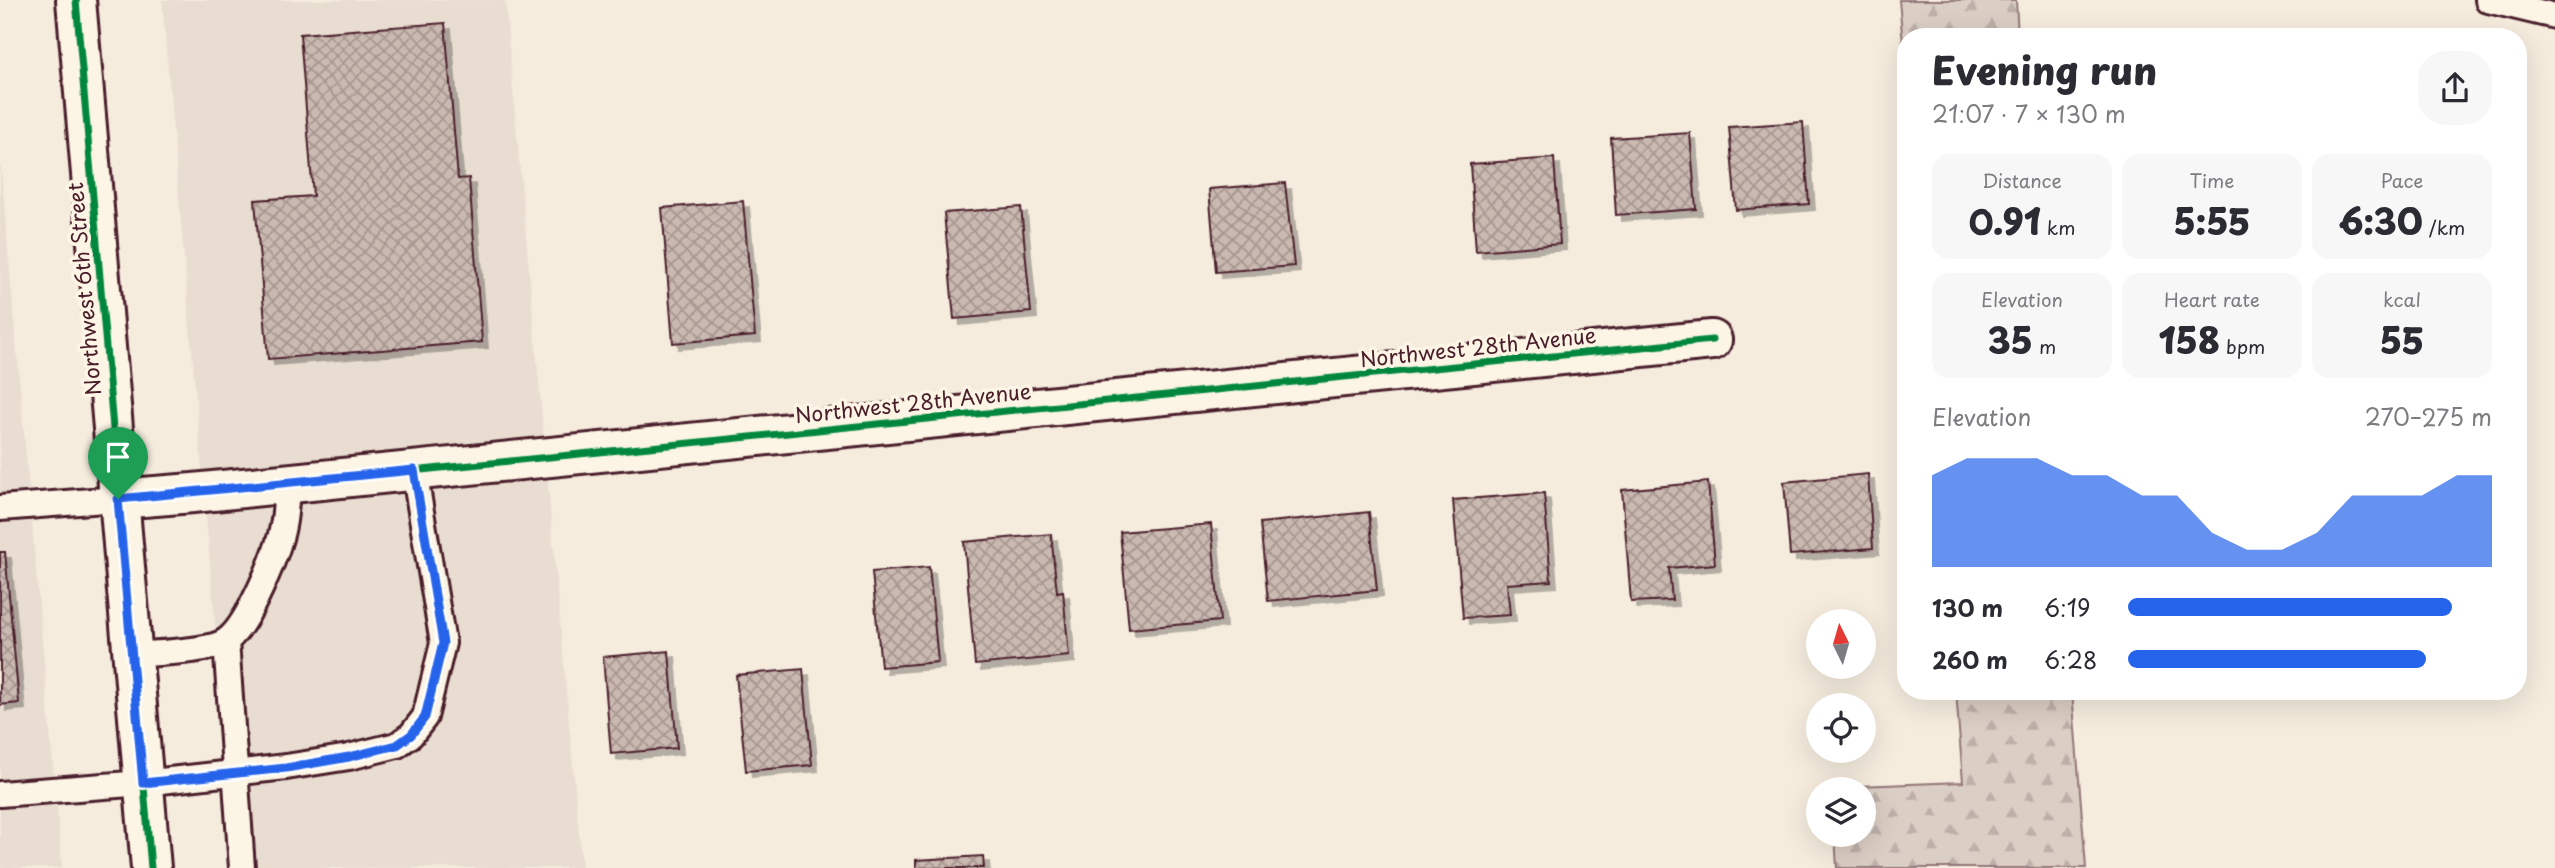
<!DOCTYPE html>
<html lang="en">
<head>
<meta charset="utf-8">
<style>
  body { margin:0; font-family:"Playpen Sans",sans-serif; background:#f7f7f7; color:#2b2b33; height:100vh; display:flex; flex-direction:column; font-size:26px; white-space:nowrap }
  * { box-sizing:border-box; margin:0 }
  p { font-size:23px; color:#7c7c81 }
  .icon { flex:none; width:38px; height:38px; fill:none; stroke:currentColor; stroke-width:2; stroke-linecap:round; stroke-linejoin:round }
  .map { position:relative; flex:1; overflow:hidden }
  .drawer { position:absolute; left:1897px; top:28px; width:630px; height:672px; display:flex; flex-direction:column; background:#fff; border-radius:28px; box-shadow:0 7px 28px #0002 }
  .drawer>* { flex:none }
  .needle { width:46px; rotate:355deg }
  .tools { position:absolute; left:1806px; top:609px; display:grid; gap:14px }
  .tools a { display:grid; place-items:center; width:70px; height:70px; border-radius:50%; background:#fff; box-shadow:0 7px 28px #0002; font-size:35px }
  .pin { position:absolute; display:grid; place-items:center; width:60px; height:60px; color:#fff; margin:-72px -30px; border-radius:50% 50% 50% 0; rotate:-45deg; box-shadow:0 0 7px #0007 }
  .pin .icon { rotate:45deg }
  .round { display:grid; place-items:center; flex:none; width:74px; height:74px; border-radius:28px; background:#f7f7f7 }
  .headline { display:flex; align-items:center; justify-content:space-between; height:119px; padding:0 35px }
  h1 { font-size:38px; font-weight:800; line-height:52px }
  .metrics { display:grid; grid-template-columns:repeat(3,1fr); gap:10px; height:119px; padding:7px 35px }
  .metrics div { display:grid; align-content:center; border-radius:18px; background:#f7f7f7; text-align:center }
  .metrics b { font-size:35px; font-weight:800 }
  .metrics small { font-size:19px; font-weight:400 }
  .metrics p { font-size:19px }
  .chart { height:196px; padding:14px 35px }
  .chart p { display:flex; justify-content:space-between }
  .chart svg { width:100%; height:126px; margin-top:7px; fill:#2563eb; opacity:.7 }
  ul { padding:0 35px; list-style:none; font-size:23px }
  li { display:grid; grid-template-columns:112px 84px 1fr; align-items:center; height:52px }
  li i { height:18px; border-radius:9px; background:#2563eb }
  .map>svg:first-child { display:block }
  .built { fill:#e8ddd0 }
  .forest { fill:url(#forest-firs); stroke:#927678; stroke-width:2 }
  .building { fill:url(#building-cross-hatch); stroke:#4a1f2b; stroke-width:2; filter:url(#shadow) }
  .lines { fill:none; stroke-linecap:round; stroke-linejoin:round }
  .service-casing { stroke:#4a1f2b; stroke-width:30 }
  .minor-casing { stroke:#4a1f2b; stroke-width:44 }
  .secondary-casing { stroke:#4a1f2b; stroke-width:44 }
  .service { stroke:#fcf5e5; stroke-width:24 }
  .minor { stroke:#fcf5e5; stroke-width:38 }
  .secondary { stroke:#fcf5e5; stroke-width:38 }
  .cycleway-casing { stroke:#fcf5e5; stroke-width:11 }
  .cycleway { stroke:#00873e; stroke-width:7 }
  .route-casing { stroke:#fff; stroke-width:14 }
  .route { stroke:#2563eb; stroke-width:9 }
  .labels { text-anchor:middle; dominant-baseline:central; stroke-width:7; stroke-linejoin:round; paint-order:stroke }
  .street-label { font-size:21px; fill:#4a1f2b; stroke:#fcf5e5 }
</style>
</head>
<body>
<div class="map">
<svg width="2555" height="868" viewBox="0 0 2555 868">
  <defs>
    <pattern id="forest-firs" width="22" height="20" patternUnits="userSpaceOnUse" patternTransform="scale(1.75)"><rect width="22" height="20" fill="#dbcec4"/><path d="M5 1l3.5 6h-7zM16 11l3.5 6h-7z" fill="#bdb0a9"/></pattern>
    <pattern id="building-cross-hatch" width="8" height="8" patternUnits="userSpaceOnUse" patternTransform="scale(1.75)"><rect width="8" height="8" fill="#cab9b1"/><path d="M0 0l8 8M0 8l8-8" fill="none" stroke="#a69690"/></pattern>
    <filter id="shadow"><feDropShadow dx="6" dy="6" stdDeviation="0" flood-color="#0004"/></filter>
  </defs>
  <rect width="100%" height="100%" fill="#f5ecde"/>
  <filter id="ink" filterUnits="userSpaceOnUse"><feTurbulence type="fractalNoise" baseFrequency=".0143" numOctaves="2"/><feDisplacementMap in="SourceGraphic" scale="14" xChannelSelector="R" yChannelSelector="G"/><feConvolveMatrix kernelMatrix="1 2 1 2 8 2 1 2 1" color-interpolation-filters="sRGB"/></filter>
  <g filter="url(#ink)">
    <!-- built -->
    <g class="built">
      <polygon points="162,0 505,0 582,868 236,868"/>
      <polygon points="0,158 62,868 0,868"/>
    </g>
    <!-- forest -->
    <g class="forest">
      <polygon points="1899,0 2016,0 2018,37 1906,37 1906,77"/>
      <polygon points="1956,691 2072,691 2086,868 1837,868 1835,835 1864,835 1864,789 1831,789 1831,787 1963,782"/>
    </g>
    <!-- building -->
    <g class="building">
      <polygon points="445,23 458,179 469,178 482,342 268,359 255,200 313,196 300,34"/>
      <polygon points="1803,122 1809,204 1736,210 1729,127"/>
      <polygon points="1690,133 1696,209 1616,215 1611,138"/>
      <polygon points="1554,158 1560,244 1476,251 1470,164"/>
      <polygon points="1285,183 1294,266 1216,272 1209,189"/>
      <polygon points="743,201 755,336 673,343 662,208"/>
      <polygon points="1021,207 1031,312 954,319 944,213"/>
      <polygon points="1868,474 1873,548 1790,555 1784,482"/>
      <polygon points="1708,482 1715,564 1669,568 1672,600 1631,602 1622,490"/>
      <polygon points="1544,493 1551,581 1507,584 1510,615 1463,618 1453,500"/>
      <polygon points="1369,512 1377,590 1268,601 1260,523"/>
      <polygon points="1211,524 1220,621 1129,629 1120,532"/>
      <polygon points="1051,534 1057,592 1063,591 1069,656 975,665 964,542"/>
      <polygon points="0,552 5,552 19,703 0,705"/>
      <polygon points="929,567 938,662 881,667 872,572"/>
      <polygon points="669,651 677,748 611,754 603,657"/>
      <polygon points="803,669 812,765 746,771 736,675"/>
      <polygon points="983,856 984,868 916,868 916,860"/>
    </g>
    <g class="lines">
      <!-- service casing -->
      <g class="service-casing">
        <g id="service">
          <polyline points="2488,0 2555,16"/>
          <polyline points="0,508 118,499"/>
          <polyline points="226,641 242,868"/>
          <path d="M132,655C153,653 212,652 227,640C248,625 278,552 283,526C286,512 286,497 287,483"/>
          <polyline points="0,794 143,783 286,767 349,757 397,745 411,735 425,717 443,643 414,470"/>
        </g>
      </g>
      <!-- minor casing -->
      <g class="minor-casing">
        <polyline id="minor" points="118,499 193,493 1712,340"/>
      </g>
      <!-- secondary casing -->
      <g class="secondary-casing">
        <polyline id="secondary" points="76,0 151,868"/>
      </g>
      <!-- service -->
      <use href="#service" class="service"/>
      <!-- minor -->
      <use href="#minor" class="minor"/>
      <!-- secondary -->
      <use href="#secondary" class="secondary"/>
      <!-- cycleway casing -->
      <g class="cycleway-casing">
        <g id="cycleway">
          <polyline points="76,0 151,868"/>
          <polyline points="118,499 193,493 1712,340"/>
        </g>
      </g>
      <!-- cycleway -->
      <use href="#cycleway" class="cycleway"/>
    </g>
  </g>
  <g class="lines" filter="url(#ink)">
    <!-- route casing -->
    <g class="route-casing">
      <polygon id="route" points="414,470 443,643 425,717 411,735 397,745 349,757 286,768 143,783 118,499"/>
    </g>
    <!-- route -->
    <use href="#route" class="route"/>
  </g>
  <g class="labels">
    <!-- street labels -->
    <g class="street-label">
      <text transform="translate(83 289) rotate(-95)">Northwest 6th Street</text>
      <text transform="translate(1478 346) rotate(-6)">Northwest 28th Avenue</text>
      <text transform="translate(913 402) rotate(-6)">Northwest 28th Avenue</text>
    </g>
  </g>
</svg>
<div class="tools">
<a><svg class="needle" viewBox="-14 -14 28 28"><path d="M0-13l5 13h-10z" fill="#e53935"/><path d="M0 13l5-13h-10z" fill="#7c7c81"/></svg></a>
<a><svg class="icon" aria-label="locate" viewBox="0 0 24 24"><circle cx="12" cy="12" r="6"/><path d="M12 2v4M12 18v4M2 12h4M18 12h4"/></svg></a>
<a><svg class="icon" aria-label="layers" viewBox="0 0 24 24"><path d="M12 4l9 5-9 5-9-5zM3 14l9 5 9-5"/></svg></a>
</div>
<div class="pin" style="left:118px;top:499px;background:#1e9e55"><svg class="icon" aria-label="arrive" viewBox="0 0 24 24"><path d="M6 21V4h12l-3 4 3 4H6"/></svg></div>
<section class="drawer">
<div class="headline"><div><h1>Evening run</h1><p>21:07 · 7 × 130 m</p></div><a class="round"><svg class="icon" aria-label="share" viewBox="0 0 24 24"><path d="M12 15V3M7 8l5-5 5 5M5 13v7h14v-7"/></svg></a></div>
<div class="metrics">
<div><p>Distance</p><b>0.91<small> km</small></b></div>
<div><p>Time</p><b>5:55</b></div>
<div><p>Pace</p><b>6:30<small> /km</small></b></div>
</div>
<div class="metrics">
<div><p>Elevation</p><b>35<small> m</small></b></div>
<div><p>Heart rate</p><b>158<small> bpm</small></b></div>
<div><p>kcal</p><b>55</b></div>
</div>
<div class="chart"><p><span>Elevation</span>270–275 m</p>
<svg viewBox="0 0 160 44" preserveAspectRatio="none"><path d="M0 44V12L10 6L20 6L30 6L40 12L50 12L60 19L70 19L80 32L90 38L100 38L110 32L120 19L130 19L140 19L150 12L160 12V44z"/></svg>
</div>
<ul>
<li><b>130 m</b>6:19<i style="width:89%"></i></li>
<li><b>260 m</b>6:28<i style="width:82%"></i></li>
</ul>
</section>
</div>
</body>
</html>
